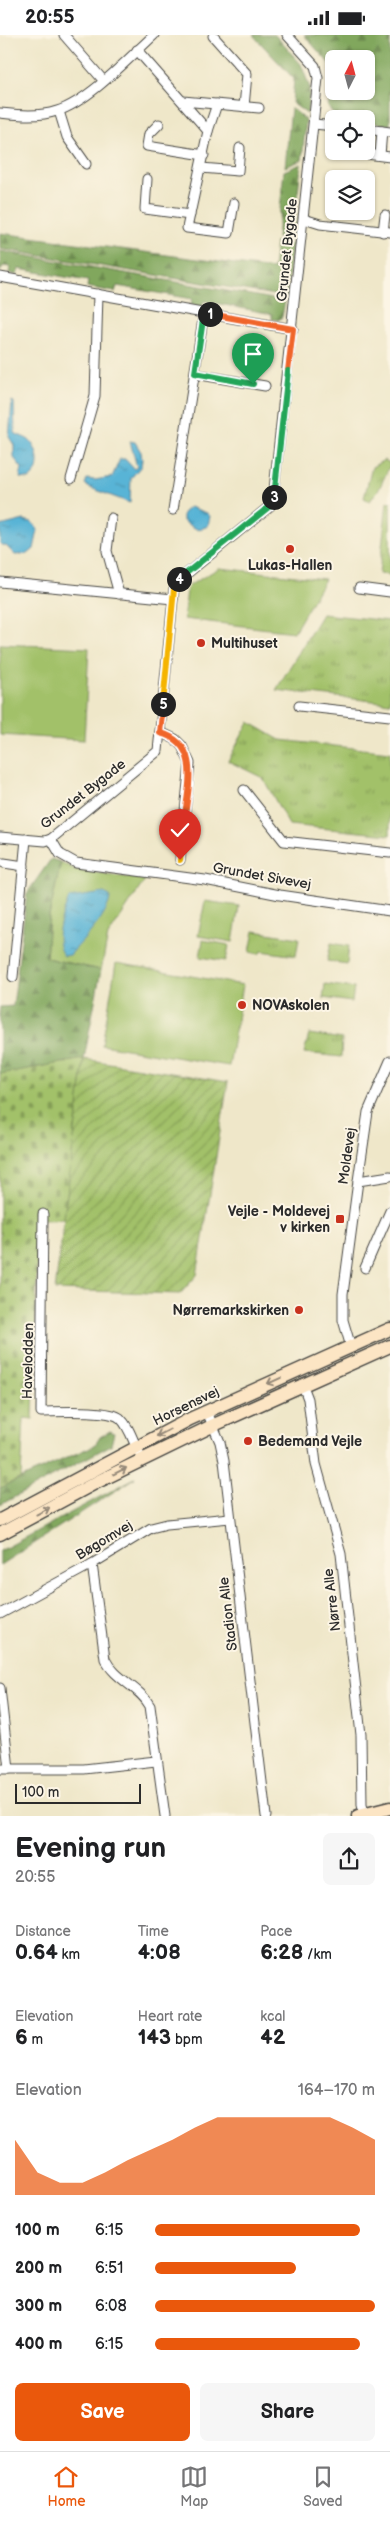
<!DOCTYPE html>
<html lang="en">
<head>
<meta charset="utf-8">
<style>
  body { margin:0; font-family:"Balsamiq Sans",sans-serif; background:#f6f6f6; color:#202124; height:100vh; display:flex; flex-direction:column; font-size:19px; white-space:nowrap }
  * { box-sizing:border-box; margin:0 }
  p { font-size:16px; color:#757577 }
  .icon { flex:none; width:28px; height:28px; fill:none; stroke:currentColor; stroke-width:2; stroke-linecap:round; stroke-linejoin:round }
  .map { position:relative; height:1781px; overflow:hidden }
  .details { display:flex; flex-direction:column; background:#fff; flex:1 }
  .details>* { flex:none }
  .needle { width:32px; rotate:6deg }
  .controls { position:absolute; left:325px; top:15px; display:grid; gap:10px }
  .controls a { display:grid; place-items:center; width:50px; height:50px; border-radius:8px; background:#fff; box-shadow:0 1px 4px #0004; font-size:25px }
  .scale { position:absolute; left:15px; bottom:12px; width:126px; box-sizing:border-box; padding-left:5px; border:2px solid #2b2b2b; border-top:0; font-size:14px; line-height:18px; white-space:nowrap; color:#2b2b2b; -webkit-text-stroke:4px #fcf5e5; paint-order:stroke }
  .pin { position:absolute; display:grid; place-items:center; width:42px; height:42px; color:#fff; margin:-51px -21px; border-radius:50% 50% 50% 0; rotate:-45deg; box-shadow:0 0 5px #0007 }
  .pin .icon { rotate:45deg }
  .km { position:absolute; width:25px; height:25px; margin:-12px; border-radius:50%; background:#222; color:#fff; font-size:14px; line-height:25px; text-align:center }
  .round { display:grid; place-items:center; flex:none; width:52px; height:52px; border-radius:8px; background:#f6f6f6 }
  .overview { display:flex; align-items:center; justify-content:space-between; height:85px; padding:0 15px }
  h1 { font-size:28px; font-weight:700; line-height:38px }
  .metrics { display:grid; grid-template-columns:repeat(3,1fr); gap:8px; height:85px; padding:5px 15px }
  .metrics div { display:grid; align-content:center }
  .metrics b { font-size:21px; font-weight:700 }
  .metrics small { font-size:14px; font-weight:400 }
  .metrics p { font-size:14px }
  .chart { height:140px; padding:10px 15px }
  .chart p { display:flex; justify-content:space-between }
  .chart svg { width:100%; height:90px; margin-top:5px; fill:#ea580c; opacity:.7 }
  .button { display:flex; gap:10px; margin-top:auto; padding:10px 15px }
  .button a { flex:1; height:58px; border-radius:8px; background:#ea580c; color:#fff; font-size:20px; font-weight:700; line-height:58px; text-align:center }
  .button a+a { background:#f6f6f6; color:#202124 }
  ul { padding:0 15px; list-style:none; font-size:16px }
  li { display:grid; grid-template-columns:80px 60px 1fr; align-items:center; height:38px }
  li i { height:12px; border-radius:6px; background:#ea580c }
  .status { display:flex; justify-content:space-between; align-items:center; height:35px; padding:0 25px; background:#fff; direction:ltr }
  .status svg { height:14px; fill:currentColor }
  .tab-bar { display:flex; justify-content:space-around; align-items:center; height:70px; border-top:1px solid #e0e0e0; background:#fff; font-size:14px; color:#757577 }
  .tab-bar a { display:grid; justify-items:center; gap:2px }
  .tab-bar .on { color:#ea580c }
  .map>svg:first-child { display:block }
  .grass { fill:#a2c169; stroke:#66764a }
  .forest { fill:url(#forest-firs); stroke:#566944; fill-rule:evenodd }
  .cemetery { fill:url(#cemetery-stones); stroke:#66764a }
  .park { fill:url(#park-tufts); stroke:#66764a }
  .garden { fill:url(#garden-furrows); stroke:#66764a }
  .water { fill:url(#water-ripples); stroke:#427080 }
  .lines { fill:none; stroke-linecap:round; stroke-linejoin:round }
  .street-casing { stroke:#484743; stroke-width:11 }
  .secondary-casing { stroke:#484743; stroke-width:15 }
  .street { stroke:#fff; stroke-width:9 }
  .secondary { stroke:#fce5c4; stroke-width:12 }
  .oneway { stroke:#948878 }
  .split-1-casing { stroke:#fff; stroke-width:10 }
  .split-2-casing { stroke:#fff; stroke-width:10 }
  .split-3-casing { stroke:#fff; stroke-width:10 }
  .split-4-casing { stroke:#fff; stroke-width:10 }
  .split-5-casing { stroke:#fff; stroke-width:10 }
  .split-6-casing { stroke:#fff; stroke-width:10 }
  .split-7-casing { stroke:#fff; stroke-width:10 }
  .split-1 { stroke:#22a559; stroke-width:6 }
  .split-2 { stroke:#f0652b; stroke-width:6 }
  .split-3 { stroke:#22a559; stroke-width:6 }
  .split-4 { stroke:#22a559; stroke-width:6 }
  .split-5 { stroke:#f5b400; stroke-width:6 }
  .split-6 { stroke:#f0652b; stroke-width:6 }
  .split-7 { stroke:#f5b400; stroke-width:6 }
  .poi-dot { fill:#c8321e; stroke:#fcf5e5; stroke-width:2 }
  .labels { text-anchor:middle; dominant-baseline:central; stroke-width:4; stroke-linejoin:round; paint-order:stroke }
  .street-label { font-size:14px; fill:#2b2b2b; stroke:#fcf5e5 }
  .poi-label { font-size:14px; font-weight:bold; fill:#2b2b2b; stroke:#fcf5e5; text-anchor:start }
</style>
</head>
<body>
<div class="status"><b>20:55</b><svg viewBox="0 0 49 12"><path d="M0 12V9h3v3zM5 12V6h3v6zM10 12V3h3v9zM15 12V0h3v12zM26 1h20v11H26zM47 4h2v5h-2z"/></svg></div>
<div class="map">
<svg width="390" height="1781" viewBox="0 0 390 1781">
  <defs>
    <pattern id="forest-firs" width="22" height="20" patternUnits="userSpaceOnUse" patternTransform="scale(1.25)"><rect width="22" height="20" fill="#81a75d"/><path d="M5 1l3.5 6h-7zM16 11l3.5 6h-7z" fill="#6a884d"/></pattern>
    <pattern id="cemetery-stones" width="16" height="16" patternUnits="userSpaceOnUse" patternTransform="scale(1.25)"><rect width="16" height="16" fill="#a2c169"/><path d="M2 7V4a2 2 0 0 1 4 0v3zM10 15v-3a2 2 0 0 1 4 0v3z" fill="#849d57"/></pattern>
    <pattern id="park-tufts" width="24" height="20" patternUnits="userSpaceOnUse" patternTransform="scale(1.25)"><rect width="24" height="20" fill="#a2c169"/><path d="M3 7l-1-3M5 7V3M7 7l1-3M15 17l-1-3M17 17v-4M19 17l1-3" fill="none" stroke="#849d57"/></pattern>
    <pattern id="garden-furrows" width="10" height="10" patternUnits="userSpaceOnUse" patternTransform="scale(1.25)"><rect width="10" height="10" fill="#a2c169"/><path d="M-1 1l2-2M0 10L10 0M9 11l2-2" fill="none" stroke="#849d57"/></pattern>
    <pattern id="water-ripples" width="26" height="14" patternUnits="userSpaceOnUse" patternTransform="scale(1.25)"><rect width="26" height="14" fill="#59b4d6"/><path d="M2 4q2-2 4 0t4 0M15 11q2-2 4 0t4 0" fill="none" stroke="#4a93ae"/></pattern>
  </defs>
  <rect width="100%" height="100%" fill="#fcf5e5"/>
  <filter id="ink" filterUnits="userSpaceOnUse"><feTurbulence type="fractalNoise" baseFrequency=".02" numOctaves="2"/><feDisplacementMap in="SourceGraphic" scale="10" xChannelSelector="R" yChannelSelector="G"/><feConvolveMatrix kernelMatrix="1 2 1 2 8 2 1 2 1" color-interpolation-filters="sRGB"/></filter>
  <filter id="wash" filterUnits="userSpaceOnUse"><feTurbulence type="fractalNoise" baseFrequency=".0096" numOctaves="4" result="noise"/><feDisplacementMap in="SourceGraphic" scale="20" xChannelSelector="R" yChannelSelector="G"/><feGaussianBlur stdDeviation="1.12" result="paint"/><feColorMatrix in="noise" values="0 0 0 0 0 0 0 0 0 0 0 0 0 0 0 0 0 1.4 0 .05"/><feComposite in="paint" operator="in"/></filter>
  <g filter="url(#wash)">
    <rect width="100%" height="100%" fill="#efe7c9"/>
    <!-- grass -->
    <g class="grass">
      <polygon points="219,533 325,544 294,597 184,584 187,554 190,550"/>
      <polygon points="0,609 89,613 84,705 0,700"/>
      <polygon points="61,827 74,834 145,845 108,901 101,935 46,923 49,881"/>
      <polygon points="205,866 239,871 233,907 198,901"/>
      <polygon points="203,905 229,910 226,926 200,922"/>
      <polygon points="116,928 243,950 229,1031 102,1010"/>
      <polygon points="325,949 354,953 352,967 323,963"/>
    </g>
    <!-- forest -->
    <g class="forest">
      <polygon points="253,0 275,0 301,29 310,53 307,79 292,68 294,44"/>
      <path d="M304,0H390V90L366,87V84L337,83L328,72L334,34ZM334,24H366V56H334Z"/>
      <polygon points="291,73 306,85 302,125 285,132"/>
      <polygon points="301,129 293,205 277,203 284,136"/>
      <polygon points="0,198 273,234 276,207 292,209 286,262 0,214"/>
      <polygon points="0,216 285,266 282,282 279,285 272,284 272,279 204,266 202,272 191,270 192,264 117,251 115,257 87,252 88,246 19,234 17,240 9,238 10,232 3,231 0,237"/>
      <polygon points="51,824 61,827 49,881 46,923 101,935 84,1024 0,1039 0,972 13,971 27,858"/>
      <polygon points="110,1396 114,1398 111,1410 0,1470 0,1453 95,1410 100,1402"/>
      <polygon points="135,1443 0,1530 0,1516"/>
    </g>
    <!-- cemetery -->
    <polygon class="cemetery" points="84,1024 66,1184 38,1185 33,1384 24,1383 21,1443 0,1453 0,1039"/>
    <!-- park -->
    <g class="park">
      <polygon points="384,425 390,428 390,430 379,454 370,466 364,463 372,432"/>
      <polygon points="387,467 390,467 390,540 379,539"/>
      <polygon points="322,579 390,586 390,668 276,655"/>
      <polygon points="249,687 280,705 390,717 390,800 289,790 263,743 228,726"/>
      <polygon points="254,896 299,903 296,921 262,916 259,919 250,917"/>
      <polygon points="331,908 349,911 347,929 327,926"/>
      <polygon points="309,999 342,1004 341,1022 304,1018"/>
    </g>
    <!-- garden -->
    <polygon class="garden" points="84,1024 228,1047 197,1240 180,1259 55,1255"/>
    <!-- water -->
    <g class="water">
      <path d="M12,366L14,367L15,398C19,401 25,402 29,405C39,415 43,436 29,444L20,443L22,433L14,423V410L9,402Z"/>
      <polygon points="130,406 135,407 141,417 142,425 141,431 131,443 130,468 88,452 85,449 87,444 95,445 112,442 120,424 125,424 134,434 137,432"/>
      <polygon points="190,472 207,478 210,481 208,491 198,495 183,486 183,478"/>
      <polygon points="24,485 32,487 38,495 34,514 28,519 15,520 6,511 0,509 0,491"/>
      <path d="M104,858L110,861C110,879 82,906 70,920L64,921C51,906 63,879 69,863Z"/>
    </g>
  </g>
  <g filter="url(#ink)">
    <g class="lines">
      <!-- street casing -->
      <g class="street-casing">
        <g id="street">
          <polyline points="64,0 103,45"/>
          <polyline points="213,1 247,39 244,72"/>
          <polyline points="137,15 208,96 187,193 229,198 234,168"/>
          <polyline points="183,66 259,73"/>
          <polyline points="59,76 67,102 86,129"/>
          <path d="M0,78C19,80 39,82 57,76C88,67 130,22 154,0"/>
          <polyline points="159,89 149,99 147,111 204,120"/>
          <polyline points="314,89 334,91"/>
          <polyline points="366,94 390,97"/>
          <polyline points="208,96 217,69"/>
          <polyline points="343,116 390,122"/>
          <polyline points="380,120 382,96"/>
          <polyline points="201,133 238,136 240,113"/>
          <polyline points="147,144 145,174 190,180"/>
          <polyline points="304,184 320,189 390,197"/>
          <polyline points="383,197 385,180"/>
          <polyline points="0,242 293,294"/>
          <polyline points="195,339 265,351"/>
          <polyline points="71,444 95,361 98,259"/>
          <polyline points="173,475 204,278"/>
          <polyline points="111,483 107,516 119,559"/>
          <polyline points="0,547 173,564"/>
          <polyline points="359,553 390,557"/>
          <polyline points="299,671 390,681"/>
          <polyline points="160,697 175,704 182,711 190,728 180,825"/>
          <polyline points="244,755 284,806 390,818"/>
          <polyline points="0,802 45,806 51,804 158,716 174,554 179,545 270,471 273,464 318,43 315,31 287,0"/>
          <polyline points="51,804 60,819 76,828 205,845 280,860 390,876"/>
          <polyline points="4,828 24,831"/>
          <polyline points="13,942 26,804"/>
          <polyline points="358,1146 390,1141"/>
          <path d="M43,1179L41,1377C57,1377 109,1374 120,1383C129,1391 133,1406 139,1418"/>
          <polyline points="365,1233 390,1176"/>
          <polyline points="351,1312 343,1285 343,1259 358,1146 368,1077 390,1026"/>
          <polyline points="303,1351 308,1364 316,1429 341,1519 361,1700 362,1770 365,1781"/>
          <polyline points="207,1377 220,1407 224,1426 266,1781"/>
          <path d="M92,1529L105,1624C115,1645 139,1651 150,1671L165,1781"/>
          <polyline points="0,1579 92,1529 151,1493 167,1489 230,1483"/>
          <polyline points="0,1653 9,1734"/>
          <polyline points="0,1734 84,1734 156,1726"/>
        </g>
      </g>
      <!-- secondary casing -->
      <g class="secondary-casing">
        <g id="secondary">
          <polyline points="0,1485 190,1384 390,1294"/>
          <polyline points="0,1499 97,1447 214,1390 390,1311"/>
          <polyline points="358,1781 390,1773"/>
        </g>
      </g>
      <!-- street -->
      <use href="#street" class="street"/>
      <!-- secondary -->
      <use href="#secondary" class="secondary"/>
    </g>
    <!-- one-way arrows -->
    <defs><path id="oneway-shaft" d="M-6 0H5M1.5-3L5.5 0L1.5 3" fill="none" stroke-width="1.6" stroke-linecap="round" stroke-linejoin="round" transform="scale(1.25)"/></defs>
    <g class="oneway">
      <use href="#oneway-shaft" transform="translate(274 1346) rotate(156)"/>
      <use href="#oneway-shaft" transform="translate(163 1398) rotate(153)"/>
      <use href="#oneway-shaft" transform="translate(120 1436) rotate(-27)"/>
      <use href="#oneway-shaft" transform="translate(43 1476) rotate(-28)"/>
    </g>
  </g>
  <g class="lines" filter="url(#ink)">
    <!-- split-1 casing -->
    <g class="split-1-casing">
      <polyline id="split-1" points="210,279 204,278 195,338 253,349"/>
    </g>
    <!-- split-2 casing -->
    <g class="split-2-casing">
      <polyline id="split-2" points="210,279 293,294 288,336"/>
    </g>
    <!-- split-3 casing -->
    <g class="split-3-casing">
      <polyline id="split-3" points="274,462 288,336"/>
    </g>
    <!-- split-4 casing -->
    <g class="split-4-casing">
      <polyline id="split-4" points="179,544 270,471 274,462"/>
    </g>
    <!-- split-5 casing -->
    <g class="split-5-casing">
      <polyline id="split-5" points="163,669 174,554 179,544"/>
    </g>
    <!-- split-6 casing -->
    <g class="split-6-casing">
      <path id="split-6" d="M163,669L160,698C200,708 189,749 185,780"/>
    </g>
    <!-- split-7 casing -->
    <g class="split-7-casing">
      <polyline id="split-7" points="180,825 185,780"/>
    </g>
    <!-- split-1 -->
    <use href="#split-1" class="split-1"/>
    <!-- split-2 -->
    <use href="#split-2" class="split-2"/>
    <!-- split-3 -->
    <use href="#split-3" class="split-3"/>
    <!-- split-4 -->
    <use href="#split-4" class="split-4"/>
    <!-- split-5 -->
    <use href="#split-5" class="split-5"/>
    <!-- split-6 -->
    <use href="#split-6" class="split-6"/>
    <!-- split-7 -->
    <use href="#split-7" class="split-7"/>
  </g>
  <!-- markers -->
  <g class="poi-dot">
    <circle cx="290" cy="514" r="5"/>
    <circle cx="201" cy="608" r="5"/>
    <circle cx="242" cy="970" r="5"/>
    <rect x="335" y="1179" width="10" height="10" rx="2.5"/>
    <circle cx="299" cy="1275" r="5"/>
    <circle cx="248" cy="1406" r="5"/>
  </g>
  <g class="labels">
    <!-- street labels -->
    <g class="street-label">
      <text transform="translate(287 215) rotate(-84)">Grundet Bygade</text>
      <text transform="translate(83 759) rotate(-38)">Grundet Bygade</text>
      <text transform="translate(262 841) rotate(10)">Grundet Sivevej</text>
      <text transform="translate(347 1121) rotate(-82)">Moldevej</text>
      <text transform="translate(28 1326) rotate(-89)">Havelodden</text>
      <text transform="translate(186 1371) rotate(-26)">Horsensvej</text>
      <text transform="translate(104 1505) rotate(-31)">Bøgomvej</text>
      <text transform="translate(332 1565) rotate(-97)">Nørre Alle</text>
      <text transform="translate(228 1579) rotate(-97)">Stadion Alle</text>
    </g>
    <!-- poi labels -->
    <g class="poi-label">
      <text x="290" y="530" text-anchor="middle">Lukas-Hallen</text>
      <text x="211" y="608">Multihuset</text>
      <text x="252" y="970">NOVAskolen</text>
      <text x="330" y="1176" text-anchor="end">Vejle - Moldevej<tspan x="330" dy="16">v kirken</tspan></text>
      <text x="289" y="1275" text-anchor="end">Nørremarkskirken</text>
      <text x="258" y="1406">Bedemand Vejle</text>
    </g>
  </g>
</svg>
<div class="controls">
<a><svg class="needle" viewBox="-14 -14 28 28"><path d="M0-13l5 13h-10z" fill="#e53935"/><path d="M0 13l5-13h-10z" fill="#757577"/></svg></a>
<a><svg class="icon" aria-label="locate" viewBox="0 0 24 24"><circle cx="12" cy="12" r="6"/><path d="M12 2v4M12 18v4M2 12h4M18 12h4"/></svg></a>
<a><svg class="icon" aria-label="layers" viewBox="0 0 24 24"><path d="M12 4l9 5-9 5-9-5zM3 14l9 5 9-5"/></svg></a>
</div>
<div class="scale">100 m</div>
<div class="pin" style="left:253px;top:349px;background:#1e9e55"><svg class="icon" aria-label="arrive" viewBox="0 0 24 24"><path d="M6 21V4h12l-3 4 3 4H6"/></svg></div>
<div class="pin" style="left:180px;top:825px;background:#d93025"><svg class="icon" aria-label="check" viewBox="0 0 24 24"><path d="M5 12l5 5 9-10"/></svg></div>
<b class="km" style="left:210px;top:279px">1</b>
<b class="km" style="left:274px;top:462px">3</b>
<b class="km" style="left:179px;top:544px">4</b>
<b class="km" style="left:163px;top:669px">5</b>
</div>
<section class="details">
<div class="overview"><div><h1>Evening run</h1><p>20:55</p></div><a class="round"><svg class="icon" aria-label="share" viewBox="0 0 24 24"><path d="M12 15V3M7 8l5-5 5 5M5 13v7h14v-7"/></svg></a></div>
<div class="metrics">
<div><p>Distance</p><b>0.64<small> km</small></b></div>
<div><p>Time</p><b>4:08</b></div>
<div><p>Pace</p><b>6:28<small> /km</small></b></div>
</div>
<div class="metrics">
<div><p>Elevation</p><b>6<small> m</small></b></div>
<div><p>Heart rate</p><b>143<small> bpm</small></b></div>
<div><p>kcal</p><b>42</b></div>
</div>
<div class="chart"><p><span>Elevation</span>164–170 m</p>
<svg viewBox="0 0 160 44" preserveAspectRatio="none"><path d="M0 44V17L10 33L20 38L30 38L40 33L50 27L60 22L70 17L80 11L90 6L100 6L110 6L120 6L130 6L140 6L150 11L160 17V44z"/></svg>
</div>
<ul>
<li><b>100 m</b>6:15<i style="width:93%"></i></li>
<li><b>200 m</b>6:51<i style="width:64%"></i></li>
<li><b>300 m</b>6:08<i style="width:100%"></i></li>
<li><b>400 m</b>6:15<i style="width:93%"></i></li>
</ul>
<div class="button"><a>Save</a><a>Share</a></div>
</section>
<nav class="tab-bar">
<a class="on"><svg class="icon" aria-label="home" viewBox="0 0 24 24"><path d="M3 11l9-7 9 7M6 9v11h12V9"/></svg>Home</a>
<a><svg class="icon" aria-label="map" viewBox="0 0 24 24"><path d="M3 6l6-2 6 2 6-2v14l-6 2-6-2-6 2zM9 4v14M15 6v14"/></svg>Map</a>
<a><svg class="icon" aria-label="saved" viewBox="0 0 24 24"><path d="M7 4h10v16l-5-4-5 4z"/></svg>Saved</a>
</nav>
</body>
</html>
